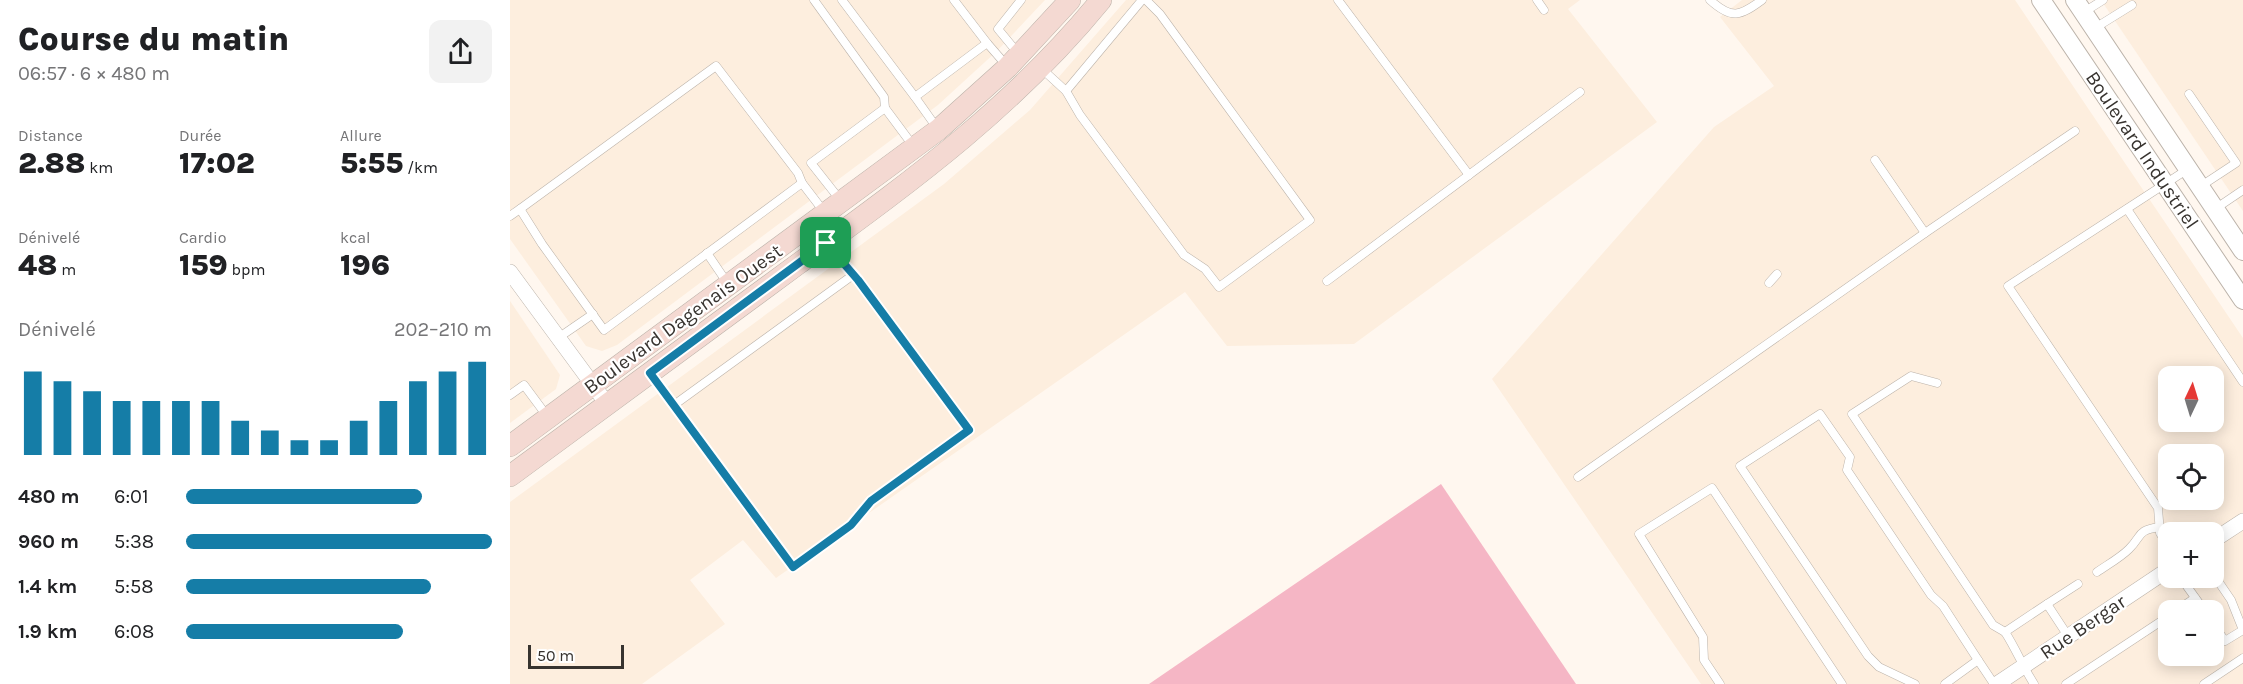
<!DOCTYPE html>
<html lang="fr">
<head>
<meta charset="utf-8">
<style>
  body { margin:0; font-family:Karla,sans-serif; background:#f2f2f2; color:#202124; height:100vh; display:flex; flex-direction:column; font-size:22px; white-space:nowrap }
  * { box-sizing:border-box; margin:0 }
  p { font-size:20px; color:#757577 }
  .icon { flex:none; width:33px; height:33px; fill:none; stroke:currentColor; stroke-width:2; stroke-linecap:round; stroke-linejoin:round }
  .map { position:relative; flex:1; overflow:hidden }
  .panel { display:flex; flex-direction:column; background:#fff; width:510px }
  .panel>* { flex:none }
  .needle { width:39px; rotate:4deg }
  .fabs { position:absolute; left:1648px; top:366px; display:grid; gap:12px }
  .fabs a { display:grid; place-items:center; width:66px; height:66px; border-radius:12px; background:#fff; box-shadow:0 3px 15px #0003; font-size:30px }
  .scale { position:absolute; left:18px; bottom:15px; width:96px; box-sizing:border-box; padding-left:6px; border:3px solid #37332f; border-top:0; font-size:16px; line-height:21px; white-space:nowrap; color:#37332f; -webkit-text-stroke:4px #fff; paint-order:stroke }
  .pin { position:absolute; display:grid; place-items:center; width:51px; height:51px; color:#fff; margin:-26px; border-radius:12px; box-shadow:0 3px 9px #0006 }
  .round { display:grid; place-items:center; flex:none; width:63px; height:63px; border-radius:12px; background:#f2f2f2 }
  .headline { display:flex; align-items:center; justify-content:space-between; height:102px; padding:0 18px }
  h1 { font-size:33px; font-weight:800; line-height:45px }
  .metrics { display:grid; grid-template-columns:repeat(3,1fr); gap:9px; height:102px; padding:6px 18px }
  .metrics div { display:grid; align-content:center }
  .metrics b { font-size:30px; font-weight:800 }
  .metrics small { font-size:16px; font-weight:400 }
  .metrics p { font-size:16px }
  .chart { height:168px; padding:12px 18px }
  .chart p { display:flex; justify-content:space-between }
  .chart svg { width:100%; height:108px; margin-top:6px; stroke:#157da7; stroke-width:6 }
  ul { padding:0 18px; list-style:none; font-size:20px }
  li { display:grid; grid-template-columns:96px 72px 1fr; align-items:center; height:45px }
  li i { height:15px; border-radius:8px; background:#157da7 }
  main { display:flex; flex:1; min-height:0 }
  .map>svg:first-child { display:block }
  .built { fill:#fdeede; fill-rule:evenodd }
  .forest { fill:#f5b6c5 }
  .lines { fill:none; stroke-linecap:round; stroke-linejoin:round }
  .service-casing { stroke:#bcb3aa; stroke-width:9 }
  .minor-casing { stroke:#bcb3aa; stroke-width:16 }
  .tertiary-casing { stroke:#bcb3aa; stroke-width:20 }
  .secondary-casing { stroke:#bcb3aa; stroke-width:22 }
  .service { stroke:#fff; stroke-width:8 }
  .minor { stroke:#fff; stroke-width:15 }
  .tertiary { stroke:#fff; stroke-width:18 }
  .secondary { stroke:#f4d9d2; stroke-width:21 }
  .route-casing { stroke:#fff; stroke-width:12 }
  .route { stroke:#157da7; stroke-width:8 }
  .labels { text-anchor:middle; dominant-baseline:central; stroke-width:4.5; stroke-linejoin:round; paint-order:stroke }
  .street-label { font-size:20px; fill:#37332f; stroke:#fff }
</style>
</head>
<body>
<main>
<section class="panel">
<div class="headline"><div><h1>Course du matin</h1><p>06:57 · 6 × 480 m</p></div><a class="round"><svg class="icon" aria-label="share" viewBox="0 0 24 24"><path d="M12 15V3M7 8l5-5 5 5M5 13v7h14v-7"/></svg></a></div>
<div class="metrics">
<div><p>Distance</p><b>2.88<small> km</small></b></div>
<div><p>Durée</p><b>17:02</b></div>
<div><p>Allure</p><b>5:55<small> /km</small></b></div>
</div>
<div class="metrics">
<div><p>Dénivelé</p><b>48<small> m</small></b></div>
<div><p>Cardio</p><b>159<small> bpm</small></b></div>
<div><p>kcal</p><b>196</b></div>
</div>
<div class="chart"><p><span>Dénivelé</span>202–210 m</p>
<svg viewBox="0 0 160 44" preserveAspectRatio="none"><path d="M5 44V10M15 44V14M25 44V18M35 44V22M45 44V22M55 44V22M65 44V22M75 44V30M85 44V34M95 44V38M105 44V38M115 44V30M125 44V22M135 44V14M145 44V10M155 44V6"/></svg>
</div>
<ul>
<li><b>480 m</b>6:01<i style="width:77%"></i></li>
<li><b>960 m</b>5:38<i style="width:100%"></i></li>
<li><b>1.4 km</b>5:58<i style="width:80%"></i></li>
<li><b>1.9 km</b>6:08<i style="width:71%"></i></li>
</ul>
</section>
<div class="map">
<svg width="1733" height="684" viewBox="0 0 1733 684">
  <rect width="100%" height="100%" fill="#fff7ef"/>
  <!-- built -->
  <g class="built">
    <polygon points="0,0 535,0 487,51 428,105 107,345 92,351 76,346 0,239"/>
    <polygon points="616,0 1070,0 1058,9 1147,122 844,344 717,346 675,292 266,578 233,540 180,580 215,624 132,684 0,684 0,502 434,184 520,110"/>
    <path d="M1232,0H1505L1733,338V684H1191L982,379L1204,127L1264,86L1210,17ZM1659,376H1704V422H1659ZM1659,454H1704V500H1659ZM1659,532H1704V578H1659ZM1659,610H1704V656H1659Z"/>
    <polygon points="1591,0 1733,0 1733,211"/>
    <polygon points="0,301 50,375 46,389 0,423"/>
  </g>
  <!-- forest -->
  <polygon class="forest" points="931,484 1066,684 639,684"/>
  <g class="lines">
    <!-- service casing -->
    <g class="service-casing">
      <g id="service">
        <polyline points="304,0 374,97 375,108"/>
        <polyline points="332,0 405,97"/>
        <polyline points="444,0 477,43"/>
        <polyline points="828,0 959,175"/>
        <polyline points="1027,0 1034,10"/>
        <path d="M1200,0C1222,20 1230,16 1252,0"/>
        <polyline points="1574,12 1593,0"/>
        <polyline points="1585,28 1622,5"/>
        <polyline points="507,52 488,29 511,0"/>
        <polyline points="532,69 556,91 632,0"/>
        <polyline points="556,91 570,115 674,255 695,269 709,287 800,220 650,14 636,0"/>
        <polyline points="1679,94 1726,163 1691,186"/>
        <polyline points="427,128 405,97 477,43 497,66"/>
        <polyline points="1365,160 1415,233 1565,131"/>
        <polyline points="331,201 301,163 375,108 404,147"/>
        <polyline points="10,209 206,66 288,173 292,183"/>
        <polyline points="1617,209 1733,382"/>
        <polyline points="1705,209 1733,190"/>
        <polyline points="0,216 10,209 32,244 94,330 292,183 315,213"/>
        <polyline points="197,253 218,284"/>
        <polyline points="817,281 1070,92"/>
        <polyline points="1259,283 1267,274"/>
        <polyline points="48,338 83,314"/>
        <polyline points="141,374 164,405 343,275 317,244"/>
        <polyline points="1427,383 1401,376 1342,414 1483,625 1495,632"/>
        <polyline points="0,395 14,385 37,416"/>
        <polyline points="164,405 283,567 341,525 361,501 459,430 343,275"/>
        <polyline points="1068,477 1415,233"/>
        <polyline points="1659,547 1650,533 1648,508 1498,286 1678,169"/>
        <path d="M1587,572C1597,565 1610,558 1619,549C1633,535 1626,531 1649,527"/>
        <polyline points="1704,575 1721,600 1733,630"/>
        <polyline points="1671,578 1694,610"/>
        <polyline points="1537,604 1568,584"/>
        <polyline points="1667,610 1685,598"/>
        <polyline points="1704,625 1715,641 1733,630"/>
        <polyline points="1210,684 1194,660 1193,637 1129,534 1202,488 1332,684"/>
        <polyline points="1405,684 1369,667 1358,656 1230,466 1310,414 1340,457 1337,470 1421,595 1433,606 1468,660"/>
        <polyline points="1435,684 1468,660 1484,684"/>
        <path d="M1524,684C1513,667 1506,649 1495,632L1537,604L1558,636"/>
        <polyline points="1556,684 1659,616"/>
        <polyline points="1694,684 1733,658"/>
      </g>
    </g>
    <!-- minor casing -->
    <g class="minor-casing">
      <g id="minor">
        <polyline points="0,272 97,404"/>
        <polyline points="1704,540 1733,521"/>
        <polyline points="1487,684 1659,569"/>
      </g>
    </g>
    <!-- tertiary casing -->
    <g class="tertiary-casing">
      <g id="tertiary">
        <polyline points="1531,0 1733,300"/>
        <polyline points="1565,0 1733,251"/>
      </g>
    </g>
    <!-- secondary casing -->
    <g class="secondary-casing">
      <g id="secondary">
        <polyline points="0,446 428,130 498,67 560,0"/>
        <path d="M0,476C96,405 192,334 288,264C400,182 502,109 591,0"/>
      </g>
    </g>
    <!-- service -->
    <use href="#service" class="service"/>
    <!-- minor -->
    <use href="#minor" class="minor"/>
    <!-- tertiary -->
    <use href="#tertiary" class="tertiary"/>
    <!-- secondary -->
    <use href="#secondary" class="secondary"/>
  </g>
  <g class="lines">
    <!-- route casing -->
    <g class="route-casing">
      <polygon id="route" points="316,243 348,280 459,430 361,501 341,525 283,567 140,373"/>
    </g>
    <!-- route -->
    <use href="#route" class="route"/>
  </g>
  <g class="labels">
    <!-- street labels -->
    <g class="street-label">
      <text transform="translate(1632 150) rotate(56)">Boulevard Industriel</text>
      <text transform="translate(173 319) rotate(-36)">Boulevard Dagenais Ouest</text>
      <text transform="translate(1573 627) rotate(-34)">Rue Bergar</text>
    </g>
  </g>
</svg>
<div class="fabs">
<a><svg class="needle" viewBox="-14 -14 28 28"><path d="M0-13l5 13h-10z" fill="#e53935"/><path d="M0 13l5-13h-10z" fill="#757577"/></svg></a>
<a><svg class="icon" aria-label="locate" viewBox="0 0 24 24"><circle cx="12" cy="12" r="6"/><path d="M12 2v4M12 18v4M2 12h4M18 12h4"/></svg></a>
<a>+</a>
<a>−</a>
</div>
<div class="scale">50 m</div>
<div class="pin" style="left:316px;top:243px;background:#1e9e55"><svg class="icon" aria-label="arrive" viewBox="0 0 24 24"><path d="M6 21V4h12l-3 4 3 4H6"/></svg></div>
</div>
</main>
</body>
</html>
